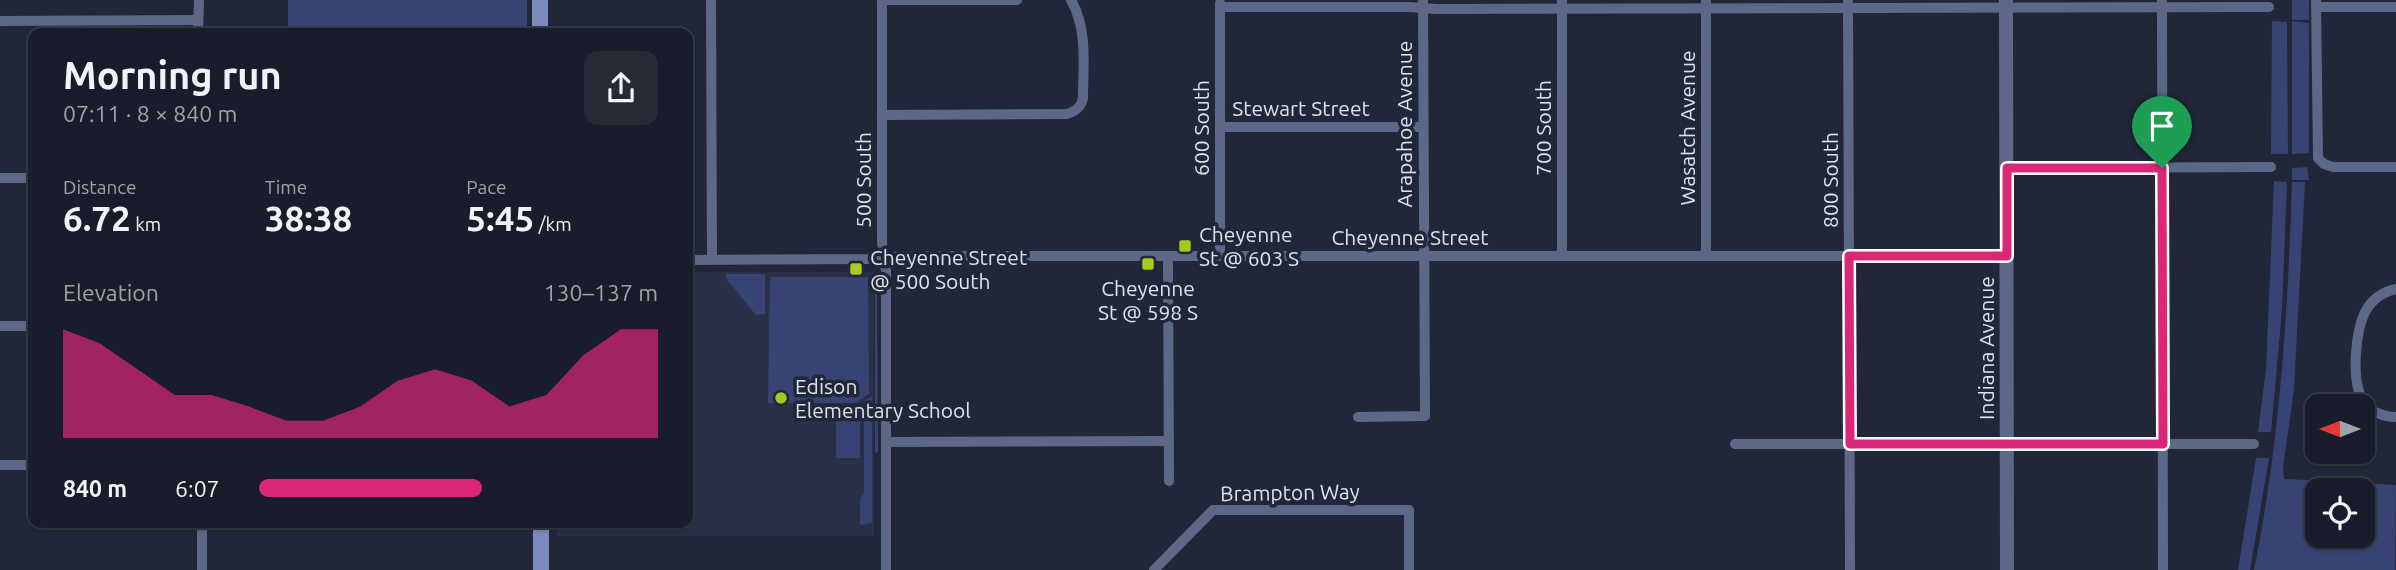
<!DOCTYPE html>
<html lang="en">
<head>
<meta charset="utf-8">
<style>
  body { margin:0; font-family:Ubuntu,sans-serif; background:#262a37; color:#f1f3f6; height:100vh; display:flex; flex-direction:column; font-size:26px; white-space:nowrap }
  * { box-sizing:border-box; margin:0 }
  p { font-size:23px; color:#9fa2a9 }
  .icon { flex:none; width:38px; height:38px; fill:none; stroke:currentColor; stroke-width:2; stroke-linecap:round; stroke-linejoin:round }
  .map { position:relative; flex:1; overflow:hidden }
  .side { position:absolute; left:28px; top:28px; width:665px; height:500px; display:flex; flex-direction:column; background:#191d2b; border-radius:14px; box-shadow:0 2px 5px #0004,0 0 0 2px #373b47 }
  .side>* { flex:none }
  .needle { width:46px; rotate:270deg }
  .buttons { position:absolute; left:2305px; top:394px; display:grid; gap:14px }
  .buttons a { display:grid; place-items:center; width:70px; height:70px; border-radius:14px; background:#191d2b; box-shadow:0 2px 5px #0004,0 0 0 2px #373b47; font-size:35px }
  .pin { position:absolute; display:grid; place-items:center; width:60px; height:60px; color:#fff; margin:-72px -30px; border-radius:50% 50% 50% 0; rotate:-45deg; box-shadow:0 0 7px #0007 }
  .pin .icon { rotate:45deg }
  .round { display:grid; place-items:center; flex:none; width:74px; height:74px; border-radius:14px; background:#262a37 }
  .headline { display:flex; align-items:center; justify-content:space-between; height:119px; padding:0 35px }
  h1 { font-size:38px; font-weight:700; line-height:52px }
  .metrics { display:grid; grid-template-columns:repeat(3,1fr); gap:10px; height:119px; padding:7px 35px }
  .metrics div { display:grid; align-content:center }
  .metrics b { font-size:35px; font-weight:700 }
  .metrics small { font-size:19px; font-weight:400 }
  .metrics p { font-size:19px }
  .chart { height:196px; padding:14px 35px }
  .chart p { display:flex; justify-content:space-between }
  .chart svg { width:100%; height:126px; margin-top:7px; fill:#db2777; opacity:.7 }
  ul { padding:0 35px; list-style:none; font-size:23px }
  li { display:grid; grid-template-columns:112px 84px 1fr; align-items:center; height:52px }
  li i { height:18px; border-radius:9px; background:#db2777 }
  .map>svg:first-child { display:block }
  .built { fill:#293047 }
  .green { fill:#374372; fill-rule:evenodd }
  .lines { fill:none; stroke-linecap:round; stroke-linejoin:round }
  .minor { stroke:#5d6888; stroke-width:10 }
  .tertiary { stroke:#5d6888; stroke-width:14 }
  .secondary { stroke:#7c8bbf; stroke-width:16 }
  .route-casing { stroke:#fff; stroke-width:14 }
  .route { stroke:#db2777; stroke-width:9 }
  .poi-dot { fill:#a7c81f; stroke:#212739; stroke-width:2.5 }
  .labels { text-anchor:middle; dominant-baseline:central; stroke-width:7; stroke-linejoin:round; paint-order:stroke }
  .street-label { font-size:21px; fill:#dee2ee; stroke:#212739 }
  .poi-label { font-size:21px; fill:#dee2ee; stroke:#212739; text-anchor:start }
</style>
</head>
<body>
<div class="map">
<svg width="2396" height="570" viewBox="0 0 2396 570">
  <rect width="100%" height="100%" fill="#212739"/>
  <!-- built -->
  <polygon class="built" points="688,272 874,272 874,536 557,536 557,523 688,523"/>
  <!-- green -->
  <g class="green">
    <rect x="288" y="0" width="239" height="33"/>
    <rect x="2292" y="0" width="17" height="20"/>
    <polygon points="2272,21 2287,22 2288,154 2271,154"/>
    <polygon points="2292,21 2309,23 2309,153 2292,154"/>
    <polygon points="2307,167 2309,180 2292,180 2292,168"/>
    <polygon points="2274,181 2287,182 2282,310 2271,432 2258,432 2266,369"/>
    <path d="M2292,182H2305L2294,389L2283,468L2284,479L2396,485L2395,570H2254C2280,442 2288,312 2292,182ZM2317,490H2362V536H2317Z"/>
    <polygon points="725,274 765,274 765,314 756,315 728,281"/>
    <polygon points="770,277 868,277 869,394 855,403 768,403"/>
    <polygon points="877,278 878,452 875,453 875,279"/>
    <polygon points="872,396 872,523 860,525 860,498 864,494 864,401"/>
    <rect x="836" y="407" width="24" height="51"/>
    <polygon points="2256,458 2269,458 2250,570 2238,570"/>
  </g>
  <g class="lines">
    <!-- minor -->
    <g class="minor">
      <polyline points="711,0 712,259"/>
      <polyline points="882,0 882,243 886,271 886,570"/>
      <polyline points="882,0 1017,0"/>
      <polyline points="1562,0 1562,256"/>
      <polyline points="1706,0 1706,256"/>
      <polyline points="1848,0 1850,570"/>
      <polyline points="2162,0 2163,570"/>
      <polyline points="2316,0 2318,158 2324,164 2333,167 2396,167"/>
      <polyline points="1220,3 1220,256"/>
      <polyline points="1220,7 1410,7 1436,9 2269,7"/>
      <polyline points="2316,7 2396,7"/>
      <polyline points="0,21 198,20"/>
      <polyline points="198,33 199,0"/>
      <path d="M882,115L1066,114C1076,112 1081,107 1083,98C1083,65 1088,30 1071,0"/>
      <polyline points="1220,127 1423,127"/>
      <polyline points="2007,168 2271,167"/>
      <polyline points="0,178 33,178"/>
      <polyline points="1168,256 1169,481"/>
      <polyline points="688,260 872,259 903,256 2007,256"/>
      <path d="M2396,289C2364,296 2358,324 2356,353C2354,383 2357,416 2396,417"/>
      <polyline points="0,326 33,326"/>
      <polyline points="1358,417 1425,416 1423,0"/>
      <polyline points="886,442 1169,441"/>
      <polyline points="1735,444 2254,444"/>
      <polyline points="0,465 33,465"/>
      <polyline points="202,523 202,570"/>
      <polyline points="1154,570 1213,510 1409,510 1409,570"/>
    </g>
    <!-- tertiary -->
    <polyline class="tertiary" points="2006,0 2007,570"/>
    <!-- secondary -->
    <g class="secondary">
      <polyline points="540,0 540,33"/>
      <polyline points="541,523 541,570"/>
    </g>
  </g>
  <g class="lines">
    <!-- route casing -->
    <g class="route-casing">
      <polygon id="route" points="2007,168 2162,168 2163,444 1850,444 1849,256 2007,256"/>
    </g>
    <!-- route -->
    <use href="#route" class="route"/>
  </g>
  <!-- markers -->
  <g class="poi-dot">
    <rect x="1178" y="239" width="14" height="14" rx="3.5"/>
    <rect x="1141" y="257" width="14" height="14" rx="3.5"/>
    <rect x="849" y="262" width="14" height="14" rx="3.5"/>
    <circle cx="781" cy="398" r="7"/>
  </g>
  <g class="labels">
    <!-- street labels -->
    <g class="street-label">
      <text x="1301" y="108">Stewart Street</text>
      <text transform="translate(1404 124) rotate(-90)">Arapahoe Avenue</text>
      <text transform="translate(1201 128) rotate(-90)">600 South</text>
      <text transform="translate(1543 128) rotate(-90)">700 South</text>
      <text transform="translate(1687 128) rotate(-90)">Wasatch Avenue</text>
      <text transform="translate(863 180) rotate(-90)">500 South</text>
      <text transform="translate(1830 180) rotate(-90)">800 South</text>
      <text x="1410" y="237">Cheyenne Street</text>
      <text transform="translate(1986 348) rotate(-90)">Indiana Avenue</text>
      <text transform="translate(1290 492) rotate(-1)">Brampton Way</text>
    </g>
    <!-- poi labels -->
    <g class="poi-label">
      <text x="1199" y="234">Cheyenne<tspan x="1199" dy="24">St @ 603 S</tspan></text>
      <text x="870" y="257">Cheyenne Street<tspan x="870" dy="24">@ 500 South</tspan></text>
      <text x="1148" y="288" text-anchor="middle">Cheyenne<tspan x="1148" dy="24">St @ 598 S</tspan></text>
      <text x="795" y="386">Edison<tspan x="795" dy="24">Elementary School</tspan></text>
    </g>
  </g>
</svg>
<div class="buttons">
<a><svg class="needle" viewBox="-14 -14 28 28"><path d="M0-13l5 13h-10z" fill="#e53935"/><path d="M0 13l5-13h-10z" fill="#9fa2a9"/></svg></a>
<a><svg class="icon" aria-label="locate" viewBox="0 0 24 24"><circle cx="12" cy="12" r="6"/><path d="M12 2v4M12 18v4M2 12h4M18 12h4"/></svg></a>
</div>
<div class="pin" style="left:2162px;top:168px;background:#1e9e55"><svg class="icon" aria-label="arrive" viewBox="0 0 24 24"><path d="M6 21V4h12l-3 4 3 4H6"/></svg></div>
<section class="side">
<div class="headline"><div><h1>Morning run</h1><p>07:11 · 8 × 840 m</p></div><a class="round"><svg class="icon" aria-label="share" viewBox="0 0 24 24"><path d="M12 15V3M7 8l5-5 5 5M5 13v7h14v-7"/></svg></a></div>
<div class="metrics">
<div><p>Distance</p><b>6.72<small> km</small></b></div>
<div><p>Time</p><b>38:38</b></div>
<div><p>Pace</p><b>5:45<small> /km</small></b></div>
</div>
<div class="chart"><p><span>Elevation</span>130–137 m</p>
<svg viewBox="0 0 160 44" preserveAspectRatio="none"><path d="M0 44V6L10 11L20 20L30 29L40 29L50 33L60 38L70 38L80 33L90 24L100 20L110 24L120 33L130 29L140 15L150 6L160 6V44z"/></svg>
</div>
<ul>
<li><b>840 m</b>6:07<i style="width:56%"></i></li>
</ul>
</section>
</div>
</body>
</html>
